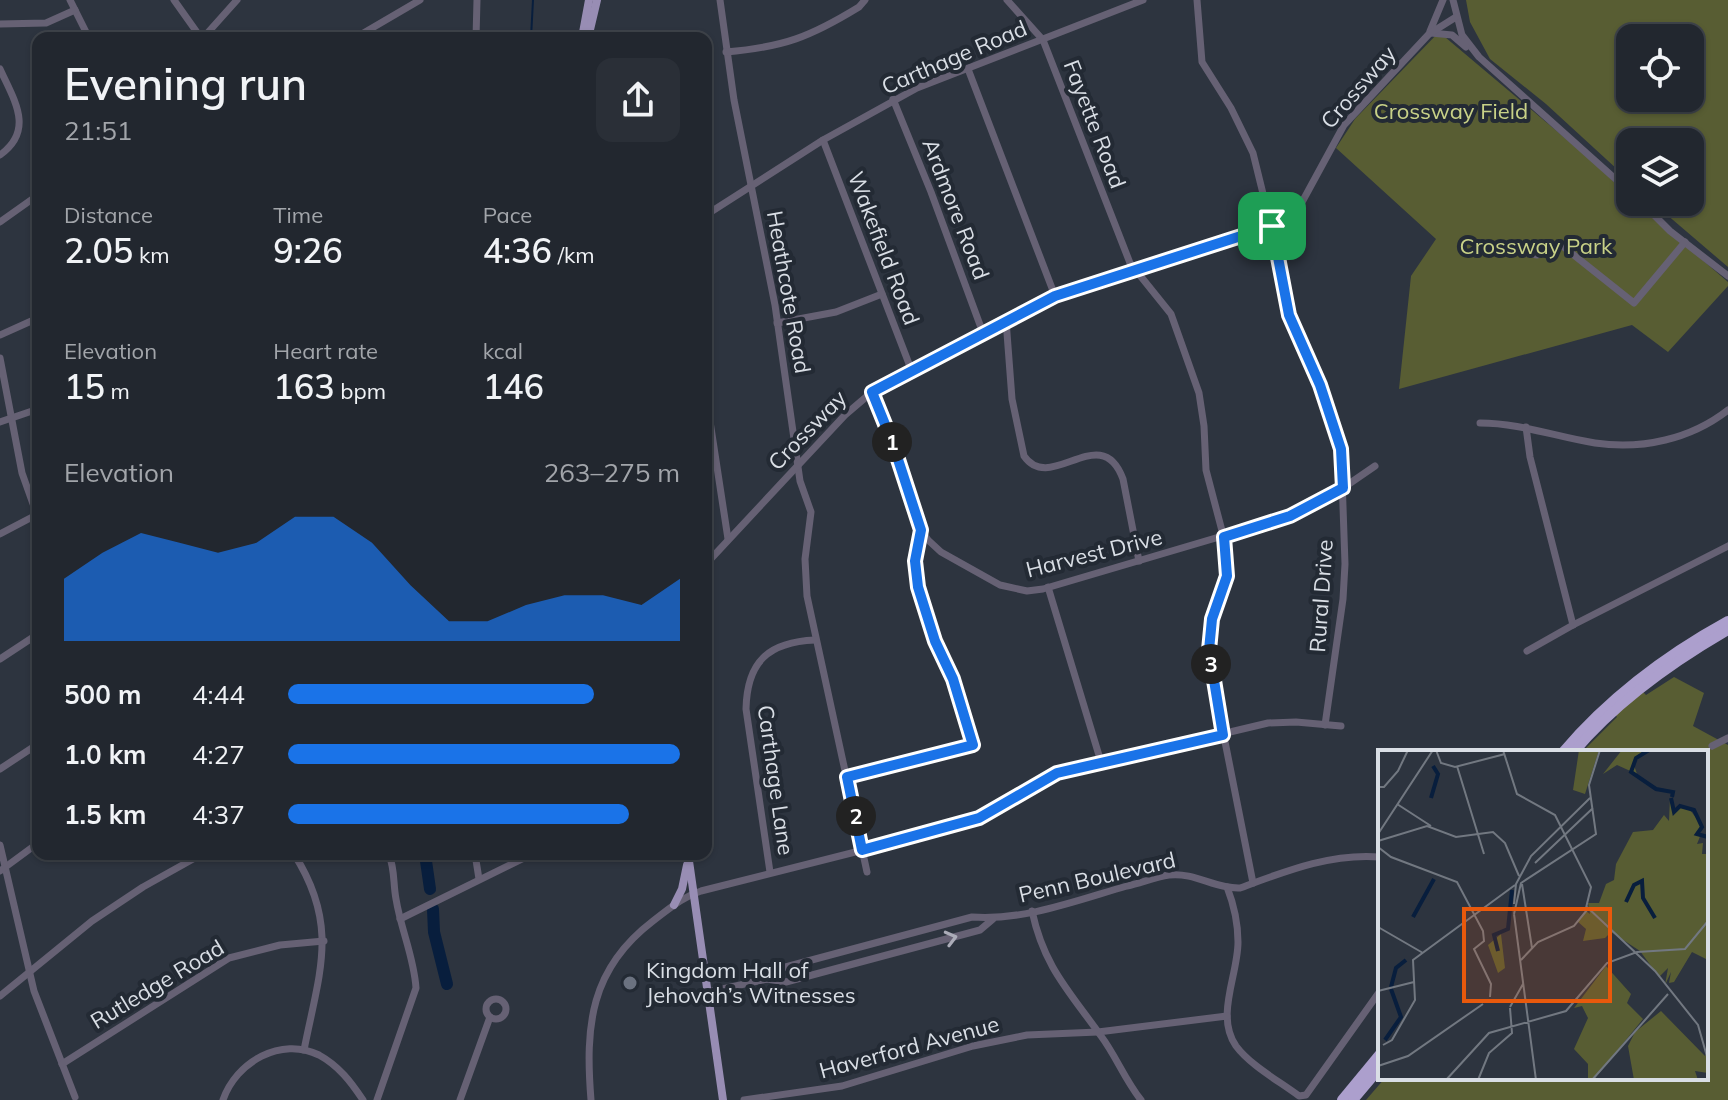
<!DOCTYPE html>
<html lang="en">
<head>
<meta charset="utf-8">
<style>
  body { margin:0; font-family:Mulish,sans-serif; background:#2a2f37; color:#f1f3f6; height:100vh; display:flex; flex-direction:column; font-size:30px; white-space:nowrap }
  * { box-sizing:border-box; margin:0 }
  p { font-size:26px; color:#a2a5aa }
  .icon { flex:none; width:44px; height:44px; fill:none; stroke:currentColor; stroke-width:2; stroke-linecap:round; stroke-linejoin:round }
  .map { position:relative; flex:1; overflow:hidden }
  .drawer { position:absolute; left:32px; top:32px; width:680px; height:828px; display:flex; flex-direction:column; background:#22272f; border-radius:16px; box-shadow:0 2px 6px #0004,0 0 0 2px #3f444b }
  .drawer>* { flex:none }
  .buttons { position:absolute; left:1616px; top:24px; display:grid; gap:16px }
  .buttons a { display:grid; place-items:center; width:88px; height:88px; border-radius:16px; background:#22272f; box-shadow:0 2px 6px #0004,0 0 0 2px #3f444b; font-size:40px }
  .pin { position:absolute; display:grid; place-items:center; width:68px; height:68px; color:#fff; margin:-34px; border-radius:16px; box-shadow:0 4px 12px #0006 }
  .km { position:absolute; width:40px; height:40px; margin:-20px; border-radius:50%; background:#222; color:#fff; font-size:22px; line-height:40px; text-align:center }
  .round { display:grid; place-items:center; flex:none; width:84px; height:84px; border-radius:16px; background:#2a2f37 }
  .head { display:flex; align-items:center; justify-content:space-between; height:136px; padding:0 32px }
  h1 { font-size:44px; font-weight:600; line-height:60px }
  .figures { display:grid; grid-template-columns:repeat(3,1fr); gap:12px; height:136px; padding:8px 32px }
  .figures div { display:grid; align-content:center }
  .figures b { font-size:34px; font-weight:600 }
  .figures small { font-size:22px; font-weight:400 }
  .figures p { font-size:22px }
  .chart { height:224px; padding:16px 32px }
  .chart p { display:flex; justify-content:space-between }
  .chart svg { width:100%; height:144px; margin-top:8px; fill:#1a73e8; opacity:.7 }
  ul { padding:0 32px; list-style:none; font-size:26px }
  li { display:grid; grid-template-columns:128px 96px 1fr; align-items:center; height:60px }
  li i { height:20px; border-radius:10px; background:#1a73e8 }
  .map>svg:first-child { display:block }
  .green { fill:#585d33; fill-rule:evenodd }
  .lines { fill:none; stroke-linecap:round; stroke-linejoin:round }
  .stream { stroke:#081e3d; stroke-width:2 }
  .river { stroke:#081e3d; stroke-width:12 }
  .minor { stroke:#666174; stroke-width:7 }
  .major { stroke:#988db4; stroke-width:8 }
  .highway { stroke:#ac9fcd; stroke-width:10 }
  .oneway { stroke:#abacb8 }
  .route-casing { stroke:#fff; stroke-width:16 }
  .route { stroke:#1a73e8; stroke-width:10 }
  .worship-dot { fill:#6b7280; stroke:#232a34; stroke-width:3 }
  .labels { text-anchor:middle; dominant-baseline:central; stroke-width:8; stroke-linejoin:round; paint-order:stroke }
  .street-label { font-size:22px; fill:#d9dee5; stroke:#232a34 }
  .park-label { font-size:22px; fill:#c8d187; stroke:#232a34 }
  .poi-label { font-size:22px; fill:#d9dee5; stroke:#232a34; text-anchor:start }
  .inset-river { fill:none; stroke:#081e3d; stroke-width:4 }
  .inset-road { fill:none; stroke:#727881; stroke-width:2 }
  .view { fill:#e8590c; fill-opacity:0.15; stroke:#e8590c; stroke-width:4 }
  .inset-edge { fill:none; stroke:#d9dee5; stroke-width:4 }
</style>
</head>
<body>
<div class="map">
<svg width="1728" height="1100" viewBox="0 0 1728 1100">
  <rect width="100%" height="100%" fill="#2d343f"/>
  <!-- green -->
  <g class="green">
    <path d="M1466,0H1728V267L1652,202H1690V142H1630V181L1546,104L1490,59L1470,22ZM1630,38H1690V98H1630Z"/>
    <polygon points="1439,32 1584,154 1630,197 1630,202 1635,202 1728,282 1728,286 1668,352 1632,325 1399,389 1411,276 1436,239 1336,148 1355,119"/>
    <polygon points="1674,677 1704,693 1693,726 1728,745 1728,1100 1366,1100 1385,1078 1706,1078 1706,752 1582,752 1617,717 1615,714 1642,691 1646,695"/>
  </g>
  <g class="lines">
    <!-- stream -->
    <polyline class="stream" points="531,38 533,0"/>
    <!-- river -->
    <g class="river">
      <polyline points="425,854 430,889"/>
      <polyline points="433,909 434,932 447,984"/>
    </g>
    <!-- minor -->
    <g class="minor">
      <polyline points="70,0 89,38"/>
      <polyline points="174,0 201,38"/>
      <polyline points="720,0 734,100 775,305 800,481 811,512 805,559 807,596 867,872"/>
      <polyline points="1007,0 1043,40 1130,263 1171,314 1199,393 1204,426 1206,470 1226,546 1227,562 1225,585 1209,632 1211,671 1253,883"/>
      <polyline points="1197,0 1202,62 1231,108 1253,153 1284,279 1289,315 1320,385 1341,449 1345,564 1343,599 1325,725"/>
      <polyline points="1453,0 1462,35 1479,57 1630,192"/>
      <polyline points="0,24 46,23 75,10"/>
      <polyline points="1430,31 1443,0"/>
      <polyline points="1431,33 1452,35 1466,47"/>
      <polyline points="203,38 237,0"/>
      <polyline points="355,38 420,0"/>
      <polyline points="476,38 477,0"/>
      <path d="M726,52C784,47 810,37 859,7L865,0"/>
      <path d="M0,69C14,100 35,130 0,155"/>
      <polyline points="968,69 1055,296"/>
      <polyline points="893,99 931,192 983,333"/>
      <polyline points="823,140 911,369"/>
      <polyline points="1641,202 1670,231 1728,276"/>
      <polyline points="706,215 823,140 917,88 1143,0"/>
      <polyline points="0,222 38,195"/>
      <polyline points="1526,253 1537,255 1560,244 1634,303 1685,242"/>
      <path d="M1006,320L1012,399L1024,456C1051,495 1101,419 1123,479L1139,561"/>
      <polyline points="777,323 836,312 882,294"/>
      <polyline points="0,335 38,318"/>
      <polyline points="0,358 22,473 37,515"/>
      <polyline points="872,392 893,444 921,530 928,540 941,552 1000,585 1027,591 1043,589 1290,516 1343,488 1375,466"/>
      <polyline points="706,395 728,539"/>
      <polyline points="0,422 38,409"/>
      <path d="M1480,423C1520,423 1556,437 1595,443C1642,450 1691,439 1728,410"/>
      <polyline points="1526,427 1530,457 1573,625"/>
      <polyline points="0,534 38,514"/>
      <polyline points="706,564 845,415 872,392 1055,296 1272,226 1301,204 1344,125 1429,34 1456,17"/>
      <polyline points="1048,587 1101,762"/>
      <polyline points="1527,651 1573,625 1728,546"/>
      <polyline points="0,659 38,634"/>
      <polyline points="1712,746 1728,738"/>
      <polyline points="0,769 38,744"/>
      <path d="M847,777L973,745C968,719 959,692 949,667C928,619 907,585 921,530"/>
      <polyline points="0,845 34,991 75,1097"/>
      <path d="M294,854C340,926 319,973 304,1050"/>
      <polyline points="475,854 479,879"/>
      <polyline points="0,871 38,843"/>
      <path d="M770,872L746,709C747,662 768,642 815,640"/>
      <path d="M1227,887C1234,905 1238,923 1238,942C1238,975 1215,1016 1236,1046C1251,1066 1279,1081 1299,1096L1306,1095L1380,991"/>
      <path d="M1032,911C1044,967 1069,991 1101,1036C1116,1056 1125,1080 1141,1100"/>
      <polyline points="400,919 532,854"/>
      <path d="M767,979L778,969L972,917C1024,921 1078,900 1127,886C1141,883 1155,877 1169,875C1195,872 1215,889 1240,888C1286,871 1331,853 1380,857"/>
      <polyline points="709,992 767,979 786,982 980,930 993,919"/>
      <polyline points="0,996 92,921 143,887 202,854"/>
      <circle cx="496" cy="1009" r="10"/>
      <polyline points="62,1064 229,958 280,945 324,941"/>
      <path d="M223,1100C236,1062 281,1036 319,1055C339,1066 351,1082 363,1100"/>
      <path d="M377,1100L416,988C414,957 401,930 396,899C393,884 395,869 389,855"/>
      <polyline points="460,1100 490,1017"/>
      <path d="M591,1100C585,1026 590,969 653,921C669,909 682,897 701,891L954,827L989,813L1057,773L1268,723L1296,722L1341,726"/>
      <polyline points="744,1100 842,1086 973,1046 1027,1035 1098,1032 1227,1016"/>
    </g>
    <!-- major -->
    <g class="major">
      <polyline points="582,38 589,0"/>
      <polyline points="588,38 597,0"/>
      <polyline points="688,854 723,1100"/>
      <polyline points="674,905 682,889 687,865"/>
    </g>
    <!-- highway -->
    <g class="highway">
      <path d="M1563,752C1609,698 1666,655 1728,621"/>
      <path d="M1574,752C1616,702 1671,663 1728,630"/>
      <polyline points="1342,1100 1380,1054"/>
      <polyline points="1353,1100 1380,1068"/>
    </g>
  </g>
  <!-- one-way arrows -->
  <defs><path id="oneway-chevron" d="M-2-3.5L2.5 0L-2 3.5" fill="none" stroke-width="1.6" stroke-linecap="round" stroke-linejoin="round" transform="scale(2)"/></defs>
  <use class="oneway" href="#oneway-chevron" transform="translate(951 938) rotate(-15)"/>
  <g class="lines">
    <!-- route casing -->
    <g class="route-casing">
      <polygon id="route" points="1272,226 1289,315 1320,385 1341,449 1343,488 1290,516 1224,537 1227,576 1212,619 1209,650 1223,735 1057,773 979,818 862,850 847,777 973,745 953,679 935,641 918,587 915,561 921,530 893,444 872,392 1055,296"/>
    </g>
    <!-- route -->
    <use href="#route" class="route"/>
  </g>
  <!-- markers -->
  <circle class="worship-dot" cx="630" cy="983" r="8"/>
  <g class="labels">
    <!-- street labels -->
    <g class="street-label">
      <text transform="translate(954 57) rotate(-23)">Carthage Road</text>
      <text transform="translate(1358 87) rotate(-49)">Crossway</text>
      <text transform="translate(1095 124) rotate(69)">Fayette Road</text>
      <text transform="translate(956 209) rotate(69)">Ardmore Road</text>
      <text transform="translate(884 248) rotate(69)">Wakefield Road</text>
      <text transform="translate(789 292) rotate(80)">Heathcote Road</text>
      <text transform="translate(807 430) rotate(-46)">Crossway</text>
      <text transform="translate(1094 553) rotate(-14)">Harvest Drive</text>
      <text transform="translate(1321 596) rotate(-86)">Rural Drive</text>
      <text transform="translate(776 780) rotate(82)">Carthage Lane</text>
      <text transform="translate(1097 877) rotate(-13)">Penn Boulevard</text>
      <text transform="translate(157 984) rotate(-31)">Rutledge Road</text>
      <text transform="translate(909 1047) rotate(-15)">Haverford Avenue</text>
    </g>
    <!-- park labels -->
    <g class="park-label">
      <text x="1451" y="111">Crossway Field</text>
      <text x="1536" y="246">Crossway Park</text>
    </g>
    <!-- poi labels -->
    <g class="poi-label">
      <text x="646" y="970">Kingdom Hall of<tspan x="646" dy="25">Jehovah’s Witnesses</tspan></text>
    </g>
  </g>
  <!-- overview -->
  <g transform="translate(1378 750)">
    <rect width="330" height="330" fill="#2d343f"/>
    <path d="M201,0H221L207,44L195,40ZM244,0H265L256,15L259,24L239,15L225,24ZM292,48L294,60L309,56L325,77L318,84H323L319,94L325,93L324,104H330V210L314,202L296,232L291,233L293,222L287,235L290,218L281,227L262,201L233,182L227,188L205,191L208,179L199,171L208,161L212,164L210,153H221L228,134L236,130L238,114L255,82L275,80L286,65L291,71ZM123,184L127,218L120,223L110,195ZM228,216L253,244L249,253L265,269L217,328L210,329V314L196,299L210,268L204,256L196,258ZM283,261L327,306L330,301V323L317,321L320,330H256L250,296L257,282Z" fill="#585d33"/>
    <path class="inset-river" d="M271,0L258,8L253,22L278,39L295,42L294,47M53,48L60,24L55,16M293,48L296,62L302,56L316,60L324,77L319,84L330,87M248,152L256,135L264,131L265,148L277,168M35,167L56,129M120,201L116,185L130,179L134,140M13,237L18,218L28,210M7,290L23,267L13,239"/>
    <path class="inset-road" d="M58,0L63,13L77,17L127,4M125,0L139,44L177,65L213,137L208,158M79,16L106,104M0,37H6L20,21L30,0M19,54L53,76M0,84L55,0M0,91L49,76L78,87L115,82L127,93L141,126M0,97L13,107L79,132L105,181L106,191L96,199L113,234L112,247M157,113L215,58M144,134L154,198M136,154L138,134L153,106L212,48M209,157L277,221L320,275L330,310M136,164L143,133L218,84L211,35L222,0M136,164L158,330M0,177L45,203M143,210L160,192L196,176L209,160M0,241L36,232M132,257L145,234M5,295L14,290L37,250L35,210L137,135M0,316L30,306L105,254M68,330L111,283L188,261L229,213L259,202L307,199L330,171M100,330L111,303L134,283L132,258M214,330L290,244"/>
    <path class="view" d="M86,159H232V251H86Z"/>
    <rect width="330" height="330" class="inset-edge"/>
  </g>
</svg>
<div class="buttons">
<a><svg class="icon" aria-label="locate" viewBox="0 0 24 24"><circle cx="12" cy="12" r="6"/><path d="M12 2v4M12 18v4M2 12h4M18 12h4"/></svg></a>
<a><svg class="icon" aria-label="layers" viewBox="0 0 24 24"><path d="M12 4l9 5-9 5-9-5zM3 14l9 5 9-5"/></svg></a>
</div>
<div class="pin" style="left:1272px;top:226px;background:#1e9e55"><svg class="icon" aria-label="arrive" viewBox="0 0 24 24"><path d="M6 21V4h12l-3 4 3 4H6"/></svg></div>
<b class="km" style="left:892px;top:442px">1</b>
<b class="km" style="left:856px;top:816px">2</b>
<b class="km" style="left:1211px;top:664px">3</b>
<section class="drawer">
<div class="head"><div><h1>Evening run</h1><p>21:51</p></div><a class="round"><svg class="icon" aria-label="share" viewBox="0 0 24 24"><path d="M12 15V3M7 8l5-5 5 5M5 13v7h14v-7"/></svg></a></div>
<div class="figures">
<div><p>Distance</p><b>2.05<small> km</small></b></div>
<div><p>Time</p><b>9:26</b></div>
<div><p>Pace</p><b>4:36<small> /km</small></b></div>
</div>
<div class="figures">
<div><p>Elevation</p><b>15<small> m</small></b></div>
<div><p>Heart rate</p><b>163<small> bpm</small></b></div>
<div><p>kcal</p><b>146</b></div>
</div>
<div class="chart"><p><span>Elevation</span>263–275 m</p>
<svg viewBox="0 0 160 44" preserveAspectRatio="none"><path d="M0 44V25L10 17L20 11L30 14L40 17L50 14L60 6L70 6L80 14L90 27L100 38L110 38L120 33L130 30L140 30L150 33L160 25V44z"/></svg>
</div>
<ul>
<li><b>500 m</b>4:44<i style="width:78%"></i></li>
<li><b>1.0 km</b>4:27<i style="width:100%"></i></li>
<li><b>1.5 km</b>4:37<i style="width:87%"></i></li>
</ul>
</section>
</div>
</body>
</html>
